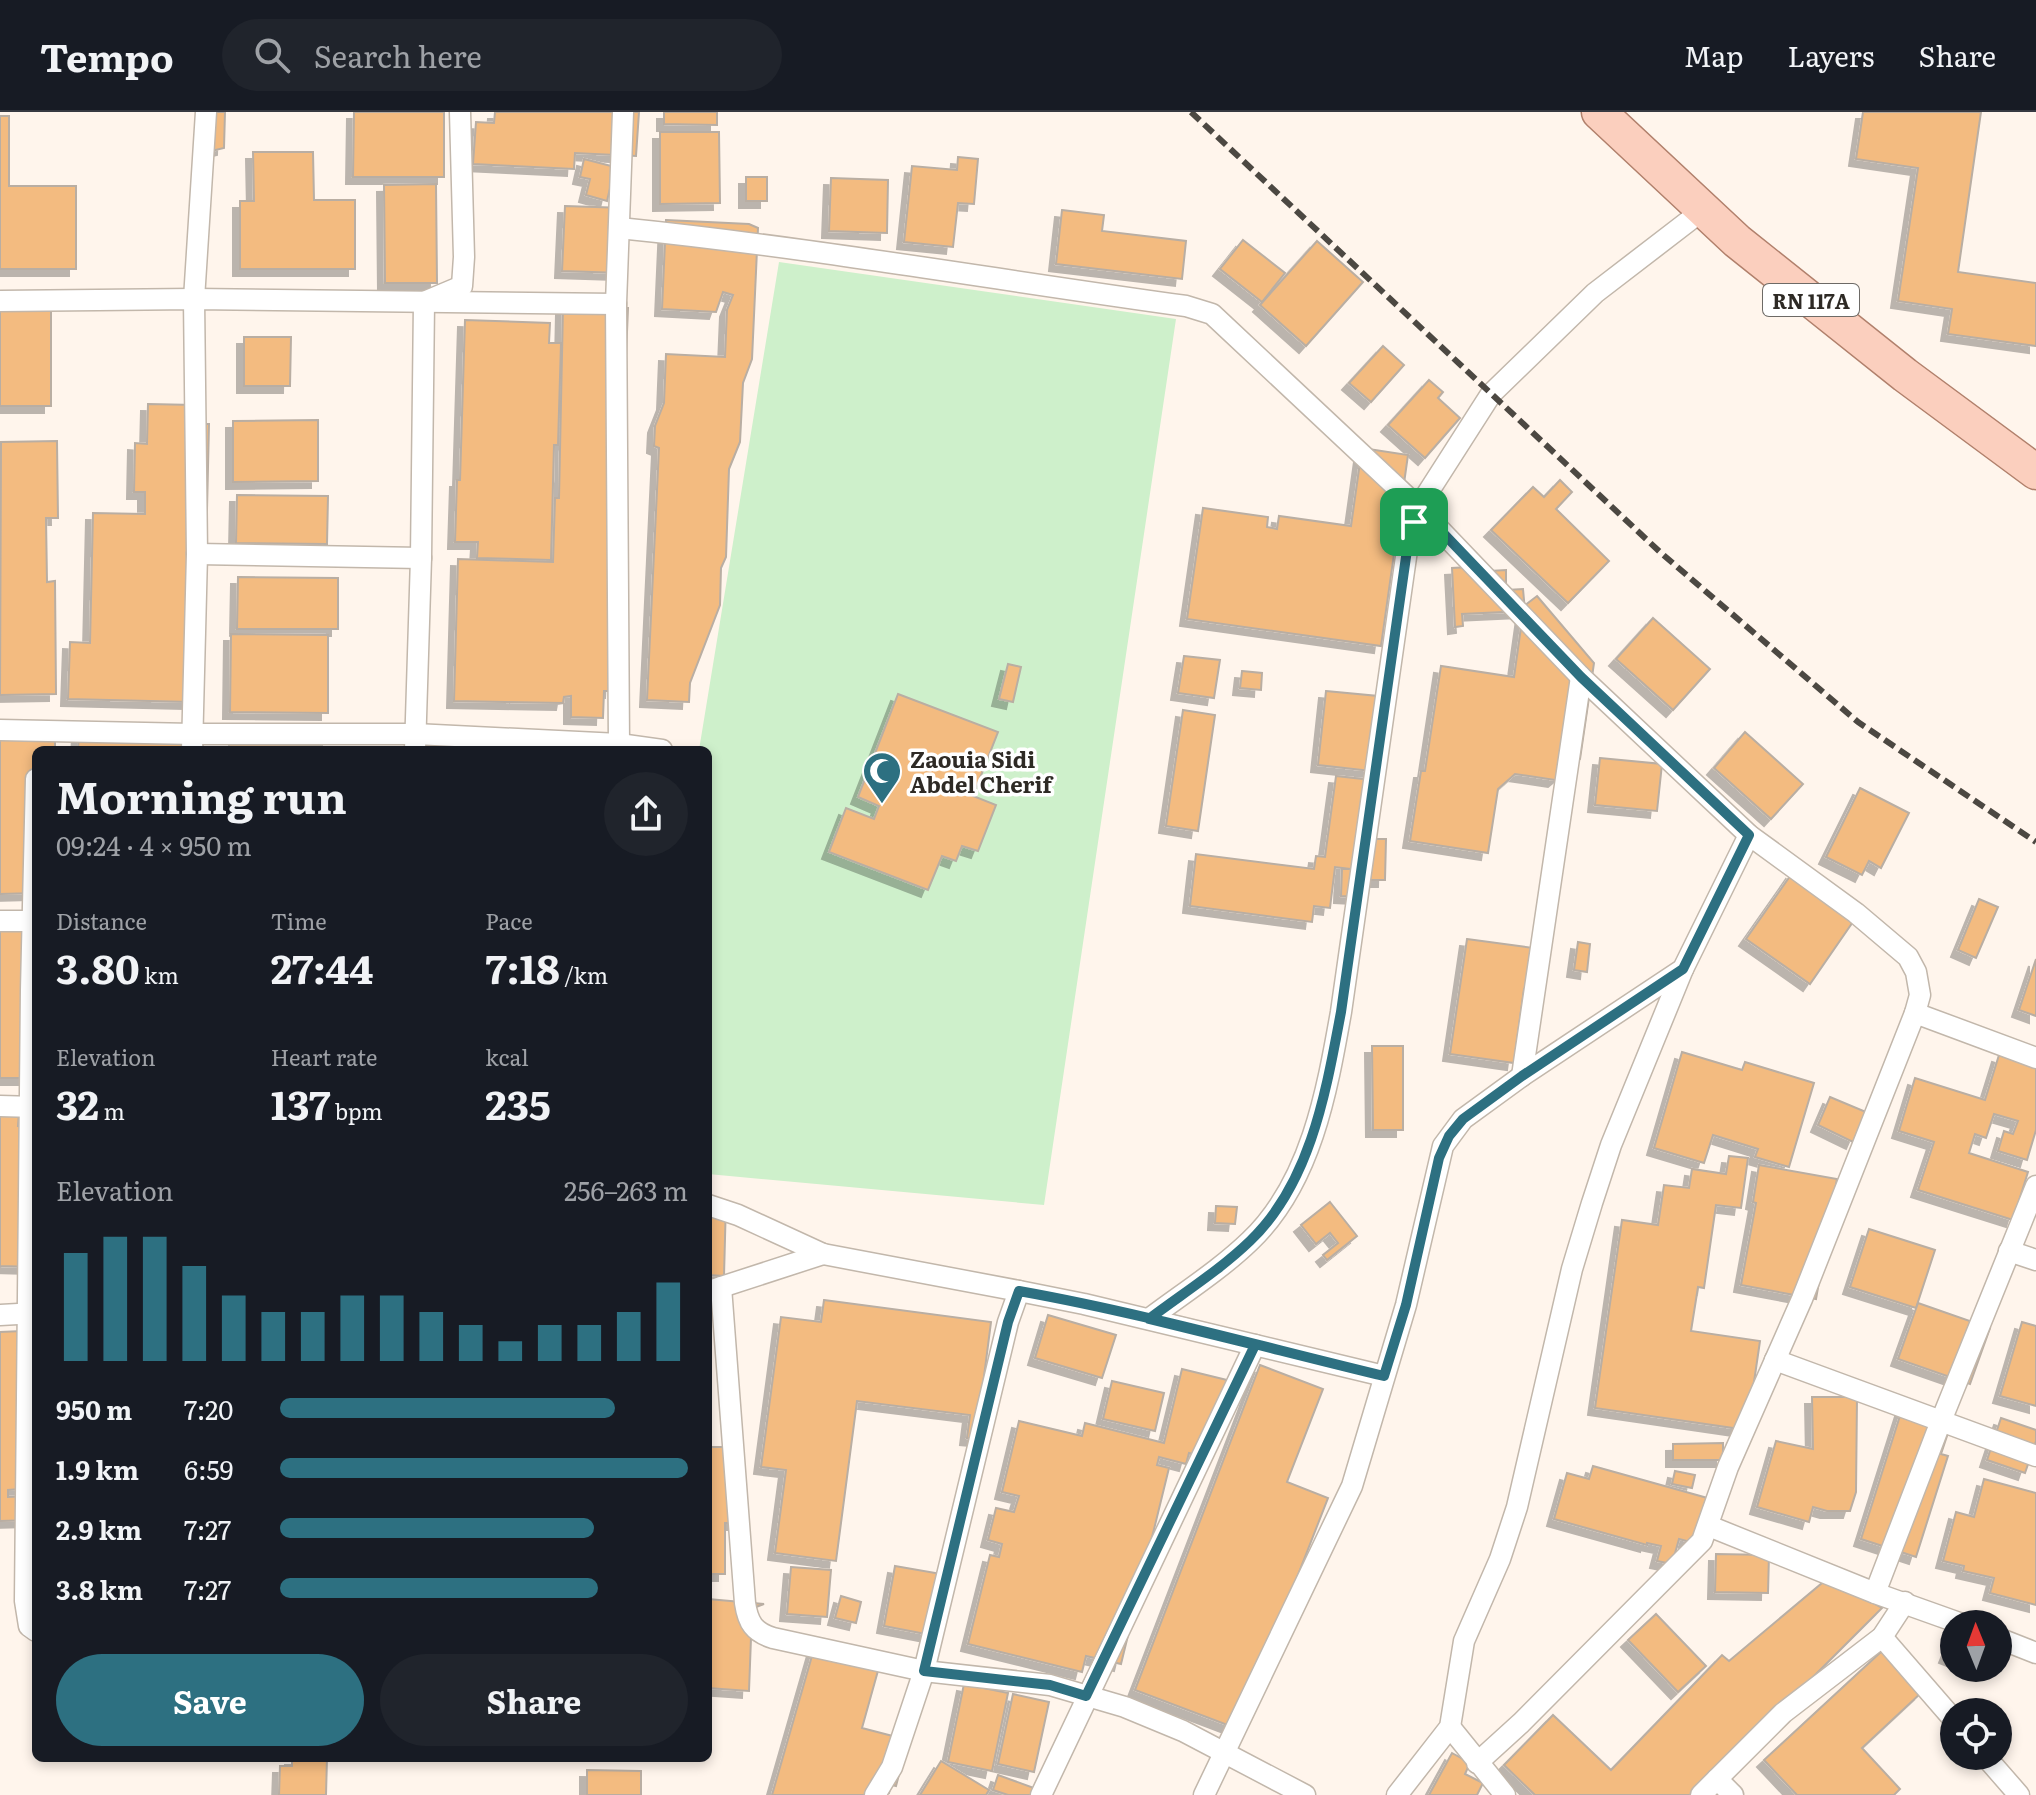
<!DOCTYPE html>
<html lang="en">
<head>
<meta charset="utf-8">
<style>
  body { margin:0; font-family:Literata,serif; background:#20242c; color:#f1f3f6; height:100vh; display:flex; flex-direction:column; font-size:30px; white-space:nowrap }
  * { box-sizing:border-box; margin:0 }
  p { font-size:26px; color:#9ea1a6 }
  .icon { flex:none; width:44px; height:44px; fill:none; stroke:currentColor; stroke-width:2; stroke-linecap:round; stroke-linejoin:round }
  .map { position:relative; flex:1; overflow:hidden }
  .side { position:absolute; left:32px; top:634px; width:680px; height:1016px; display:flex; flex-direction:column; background:#171b24; border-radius:12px; box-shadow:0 4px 12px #0003 }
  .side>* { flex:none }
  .needle { width:52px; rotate:359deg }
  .tools { position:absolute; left:1940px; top:1498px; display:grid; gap:16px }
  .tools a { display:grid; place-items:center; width:72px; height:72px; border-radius:50%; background:#171b24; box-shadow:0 4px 12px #0003; font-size:40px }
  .pin { position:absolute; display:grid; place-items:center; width:68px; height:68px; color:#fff; margin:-34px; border-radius:16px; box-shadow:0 4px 12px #0006 }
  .round { display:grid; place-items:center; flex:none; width:84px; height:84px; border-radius:42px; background:#20242c }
  .overview { display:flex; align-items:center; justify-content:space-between; height:136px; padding:0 24px }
  h1 { font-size:44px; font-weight:700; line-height:60px }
  .stats { display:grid; grid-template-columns:repeat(3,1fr); gap:12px; height:136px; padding:8px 24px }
  .stats div { display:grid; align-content:center }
  .stats b { font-size:40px; font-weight:700 }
  .stats small { font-size:22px; font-weight:400 }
  .stats p { font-size:22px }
  .chart { height:224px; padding:16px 24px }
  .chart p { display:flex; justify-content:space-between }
  .chart svg { width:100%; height:144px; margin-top:8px; stroke:#2d7081; stroke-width:6 }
  .cta { display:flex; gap:16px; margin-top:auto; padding:16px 24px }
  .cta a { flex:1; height:92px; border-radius:48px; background:#2d7081; color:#fff; font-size:32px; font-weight:700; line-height:92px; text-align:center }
  .cta a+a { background:#20242c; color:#f1f3f6 }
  ul { padding:0 24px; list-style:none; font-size:26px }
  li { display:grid; grid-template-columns:128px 96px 1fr; align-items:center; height:60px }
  li i { height:20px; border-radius:10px; background:#2d7081 }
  header { display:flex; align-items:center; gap:48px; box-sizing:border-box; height:112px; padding:0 40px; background:#171b24; border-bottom:2px solid #363941 }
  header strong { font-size:38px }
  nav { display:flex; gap:44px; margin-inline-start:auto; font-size:28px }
  .search { width:560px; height:72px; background:#20242c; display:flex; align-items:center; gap:20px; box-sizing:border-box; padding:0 28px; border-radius:44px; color:#9ea1a6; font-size:30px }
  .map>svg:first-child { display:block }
  .green { fill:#cef0cb }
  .building { fill:#f3bb80; stroke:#b9aea3; stroke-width:2; filter:url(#shadow) }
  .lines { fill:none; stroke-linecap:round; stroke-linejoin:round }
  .street-casing { stroke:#c2b7ab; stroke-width:23 }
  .primary-casing { stroke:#b1806c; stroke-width:37 }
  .street { stroke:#fff; stroke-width:20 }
  .primary { stroke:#fbcfbe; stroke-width:34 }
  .rail { stroke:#4c4842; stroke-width:6; stroke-dasharray:12 6; stroke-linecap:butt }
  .route-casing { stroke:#fff; stroke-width:16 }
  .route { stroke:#2d7081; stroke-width:10 }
  .labels { text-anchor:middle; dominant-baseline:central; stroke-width:7; stroke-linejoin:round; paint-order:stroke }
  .shield { fill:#fff; stroke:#6d6a66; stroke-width:2 }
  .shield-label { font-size:20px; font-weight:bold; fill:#2e2a25 }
  .poi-label { font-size:22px; font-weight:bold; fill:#2e2a25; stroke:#fff; text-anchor:start }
</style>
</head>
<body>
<header>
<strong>Tempo</strong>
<div class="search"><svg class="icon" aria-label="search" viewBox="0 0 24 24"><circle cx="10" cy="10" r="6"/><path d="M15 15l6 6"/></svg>Search here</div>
<nav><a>Map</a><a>Layers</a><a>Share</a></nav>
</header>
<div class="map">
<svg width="2036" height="1683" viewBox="0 0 2036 1683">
  <defs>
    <filter id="shadow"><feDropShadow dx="-7" dy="7" stdDeviation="0" flood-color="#0004"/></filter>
  </defs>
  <rect width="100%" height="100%" fill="#fff5ec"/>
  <!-- green -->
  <polygon class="green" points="779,150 1176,207 1044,1093 708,1062 708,638 699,638"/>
  <!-- building -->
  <g class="building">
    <polygon points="206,0 225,0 224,36 207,40"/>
    <polygon points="354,0 444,0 444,65 353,65"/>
    <polygon points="495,0 639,0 636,44 575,41 574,57 473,52 476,10 494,11"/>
    <polygon points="664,0 717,0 717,13 664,12"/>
    <polygon points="1863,0 1981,0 1958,160 2036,171 2036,234 1948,222 1952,197 1898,189 1918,56 1856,47"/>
    <polygon points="0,4 9,4 9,74 76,74 76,157 0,157"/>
    <polygon points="660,20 719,20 720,91 660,92"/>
    <polygon points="253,40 313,40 314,88 355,88 355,157 240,157 240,89 254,89"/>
    <polygon points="958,45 978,47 974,92 958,91 953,135 904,130 912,54 957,58"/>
    <polygon points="584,47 615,55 607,89 586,83 590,67 580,65"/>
    <rect x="746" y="65" width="21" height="24"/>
    <polygon points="831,66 888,68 887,121 829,119"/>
    <polygon points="436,72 437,171 385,171 384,73"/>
    <polygon points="565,94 625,96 622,161 562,159"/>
    <polygon points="1062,98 1104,103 1102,119 1186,129 1182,167 1056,152"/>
    <polygon points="666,108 749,112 758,116 752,247 743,271 740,330 729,357 726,445 721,456 720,493 690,571 689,590 647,588 659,336 654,334 655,314 664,291 666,242 725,245 727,198 733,183 723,180 716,200 662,197"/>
    <polygon points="1243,128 1285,161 1262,190 1220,157"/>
    <polygon points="1317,129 1363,170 1306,234 1260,193"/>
    <polygon points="563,195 628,196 612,579 604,579 603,606 571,605 571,584 564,585 563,591 454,589 458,447 553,450 555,386 559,386"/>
    <rect x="0" y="198" width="51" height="96"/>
    <polygon points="465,208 550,211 549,231 561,231 558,333 554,333 551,448 477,446 478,430 455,430 457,368 460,368"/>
    <polygon points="244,225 291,225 290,274 244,274"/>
    <polygon points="1383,234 1404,253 1371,290 1349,271"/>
    <polygon points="1429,268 1443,280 1438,286 1460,306 1425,346 1388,313"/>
    <polygon points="148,292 195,293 194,312 209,312 204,525 191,590 68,587 70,530 90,531 93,401 145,402 145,380 134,380 135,331 147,332"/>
    <polygon points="318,308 318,369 233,370 233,309"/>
    <polygon points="57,329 58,406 46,406 47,470 55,469 56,582 0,583 1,330"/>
    <polygon points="1362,336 1408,343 1381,534 1187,507 1203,396 1268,405 1267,415 1277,417 1279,404 1351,414"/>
    <polygon points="1560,368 1572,380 1556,397 1609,449 1568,491 1491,418 1533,375 1544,385"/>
    <polygon points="237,383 328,384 327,432 236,431"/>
    <polygon points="1488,454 1489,459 1506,458 1506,478 1523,477 1525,499 1462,502 1463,514 1455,515 1452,456"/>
    <polygon points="238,465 338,466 338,517 237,517"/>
    <polygon points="1537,484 1594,551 1580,647 1555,668 1515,662 1498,677 1488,741 1410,729 1421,659 1425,659 1441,554 1514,565 1524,494"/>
    <polygon points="1653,506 1710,557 1673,598 1616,547"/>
    <polygon points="231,522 328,523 328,601 230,600"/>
    <polygon points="1184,544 1220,548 1214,586 1178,581"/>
    <polygon points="1008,552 1021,555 1013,590 999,587"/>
    <polygon points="1242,559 1262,561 1261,578 1240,576"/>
    <polygon points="1326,579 1378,584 1371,659 1318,653"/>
    <polygon points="898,582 998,620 973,684 996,693 978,739 962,734 956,749 942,744 928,778 829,740 846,696 874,707 879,694 858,685"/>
    <polygon points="1183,598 1215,603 1198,719 1166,714"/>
    <polygon points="55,619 55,638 36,638 36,781 0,782 0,621"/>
    <polygon points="79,620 203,623 203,638 78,638"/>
    <polygon points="1745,620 1803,672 1771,707 1714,656"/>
    <polygon points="454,629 564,638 454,638"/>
    <polygon points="229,632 322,633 322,638 229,638"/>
    <polygon points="1600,646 1662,652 1657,699 1595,693"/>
    <polygon points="1336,664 1372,668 1359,758 1335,755 1330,796 1314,794 1312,810 1190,794 1196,742 1314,757 1316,744 1325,745"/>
    <polygon points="1860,676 1909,701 1881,756 1869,749 1862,763 1826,745"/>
    <polygon points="1363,727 1386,727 1385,768 1361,768 1360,785 1341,784 1342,757 1362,757"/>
    <polygon points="1793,760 1857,804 1810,872 1746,827"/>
    <polygon points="1979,787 1998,795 1976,846 1958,838"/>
    <polygon points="0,804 36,825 36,966 0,966"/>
    <polygon points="1467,827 1548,838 1542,879 1524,877 1514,951 1450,942"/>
    <polygon points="1578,830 1590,832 1587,860 1574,858"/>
    <polygon points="2036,847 2036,904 2019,898"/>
    <polygon points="1372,934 1403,934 1403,1018 1373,1018"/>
    <polygon points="1682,940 1742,958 1745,950 1814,971 1789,1055 1755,1045 1758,1037 1713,1023 1704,1051 1654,1036"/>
    <polygon points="1999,943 2036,955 2036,1018 2027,1048 1998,1039 2004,1019 2013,1022 2018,1009 1994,1002 1986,1026 1975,1022 1969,1041 2028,1060 2013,1108 1918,1078 1934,1030 1899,1019 1915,966 1985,988"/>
    <polygon points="1830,985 1866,1000 1853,1030 1818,1013"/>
    <polygon points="0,987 20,988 18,1014 36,1015 36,1155 0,1154"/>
    <polygon points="1729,1044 1748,1046 1741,1096 1716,1093 1704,1176 1698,1175 1691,1219 1760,1229 1747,1318 1595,1296 1622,1108 1658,1113 1664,1073 1689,1076 1692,1057 1726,1062"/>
    <polygon points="1759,1053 1837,1067 1816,1187 1741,1173 1756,1091 1753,1090"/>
    <polygon points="708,1089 726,1089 724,1164 708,1163"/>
    <polygon points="1330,1090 1357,1124 1327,1148 1323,1143 1338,1131 1330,1121 1316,1132 1301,1113"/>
    <polygon points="1216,1094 1237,1095 1235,1112 1215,1111"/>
    <polygon points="1869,1117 1935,1138 1916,1196 1850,1175"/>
    <polygon points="824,1188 991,1210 976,1327 967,1326 970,1303 857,1289 836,1449 775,1441 786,1358 761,1355 781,1205 821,1210"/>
    <polygon points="1918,1191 1990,1216 1970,1272 1898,1247"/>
    <polygon points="1048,1203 1116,1223 1102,1266 1035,1246"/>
    <polygon points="2022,1210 2036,1214 2036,1294 2000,1284"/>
    <polygon points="22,1219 36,1376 8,1378 8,1385 32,1384 33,1408 0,1409 0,1220"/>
    <polygon points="1260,1253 1323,1277 1287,1370 1328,1386 1238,1617 1135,1578"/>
    <polygon points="1182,1257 1227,1268 1208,1346 1189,1341 1186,1352 1159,1345 1157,1353 1169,1356 1121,1552 1086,1544 1082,1560 968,1532 990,1443 999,1445 1002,1432 988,1428 996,1396 1014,1400 1019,1384 1002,1380 1019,1309 1082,1324 1085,1311 1164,1331"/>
    <polygon points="1112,1269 1164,1281 1155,1319 1103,1307"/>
    <polygon points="1812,1285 1857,1285 1856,1380 1850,1399 1827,1399 1813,1395 1809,1410 1757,1395 1776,1329 1813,1337"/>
    <polygon points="1905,1288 1949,1318 1941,1342 1948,1344 1916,1445 1861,1427"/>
    <polygon points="2001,1306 2036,1318 2036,1329 2025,1361 1987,1348"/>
    <polygon points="1723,1331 1723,1348 1673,1348 1673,1332"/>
    <polygon points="708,1335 740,1335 740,1411 725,1411 725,1462 708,1462"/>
    <polygon points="1593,1354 1711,1387 1698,1432 1679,1427 1672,1452 1657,1449 1661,1434 1647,1431 1647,1433 1554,1407 1567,1361 1589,1367"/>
    <polygon points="1675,1359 1695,1363 1692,1376 1672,1372"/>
    <polygon points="1984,1367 2036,1381 2036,1493 1990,1481 1994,1466 1963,1459 1964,1454 1943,1449 1956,1400 1974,1405"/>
    <polygon points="1716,1442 1769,1443 1768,1481 1715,1480"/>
    <polygon points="895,1454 947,1463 936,1524 884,1514"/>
    <polygon points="791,1455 831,1458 827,1505 787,1502"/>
    <polygon points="1828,1466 1882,1496 1695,1683 1535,1683 1504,1653 1553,1603 1611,1658 1722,1543 1729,1549"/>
    <polygon points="841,1484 861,1490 856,1511 835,1506"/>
    <polygon points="708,1487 764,1492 748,1498 754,1525 751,1526 749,1579 708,1576"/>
    <polygon points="1656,1502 1706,1554 1678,1580 1628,1528"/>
    <polygon points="1954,1524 1954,1547 1946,1544"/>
    <polygon points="816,1530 881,1548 862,1616 908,1628 896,1674 872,1668 867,1683 772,1683"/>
    <polygon points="1882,1539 1921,1581 1862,1636 1900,1677 1894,1683 1797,1683 1764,1648"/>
    <polygon points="964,1572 1008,1581 992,1659 948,1650"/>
    <polygon points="1013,1582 1049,1590 1034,1660 998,1652"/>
    <polygon points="1452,1641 1470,1651 1465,1662 1483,1671 1477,1683 1429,1683"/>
    <polygon points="292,1646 327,1646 326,1683 279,1683 280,1654 292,1654"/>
    <polygon points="941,1649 989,1678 986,1683 920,1683"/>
    <polygon points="587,1658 641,1659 641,1683 587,1683"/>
    <polygon points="998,1663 1034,1676 1031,1683 1008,1683 993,1678"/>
  </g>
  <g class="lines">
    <!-- street casing -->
    <g class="street-casing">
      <g id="street">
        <path d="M619,116C808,135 997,168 1186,194L1212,202L1420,397L1581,565L1749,723L1856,801L1908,845L1916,860L1920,883L1915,901L1802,1187L1728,1355L1702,1429L1521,1611L1477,1651"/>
        <polyline points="0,189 194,187 616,192"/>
        <polyline points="197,442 421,446"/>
        <polyline points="0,618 193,622 415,622 619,632 662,638"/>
        <polyline points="619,632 616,192 623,0"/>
        <polyline points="192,638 197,442 194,187 206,0"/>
        <polyline points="415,638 421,446 424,190 462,174 464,145 460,0"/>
        <polyline points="36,667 31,878 25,1489 29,1514 36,1519"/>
        <polyline points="0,809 36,809"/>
        <polyline points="1915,901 2036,946"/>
        <polyline points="1522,964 1581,565"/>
        <polyline points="0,994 36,995"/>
        <polyline points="708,1093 738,1103 823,1142 1019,1179"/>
        <polyline points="2009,1139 2036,1148"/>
        <path d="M721,1175L745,1491C748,1511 754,1520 773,1526L924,1559L1050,1573L1125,1595L1183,1619L1305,1683"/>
        <polyline points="709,1179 823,1142"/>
        <polyline points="0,1203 36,1201"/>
        <path d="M1149,1207C1182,1182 1220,1158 1250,1129C1311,1071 1327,979 1341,900L1409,424L1427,382L1491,282L1595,181L1703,98"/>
        <polyline points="1775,1248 2036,1344"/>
        <polyline points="1709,1414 1875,1481 1962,1512"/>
        <polyline points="1875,1481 1941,1309 2036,1074"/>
        <polyline points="1882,1525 1954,1608"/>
        <polyline points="1998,1526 2036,1541"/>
        <polyline points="1450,1615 1505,1683"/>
        <polyline points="1985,1644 2019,1683"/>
        <polyline points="1717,1667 1733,1683"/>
        <polyline points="875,1683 892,1655 924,1559 1008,1210 1019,1179 1084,1192 1384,1264"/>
        <polyline points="1041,1683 1255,1233"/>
        <polyline points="1204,1683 1352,1374 1406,1193 1443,1034 1463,1007 1522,964 1683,857 1749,723"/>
        <polyline points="1397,1683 1450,1615 1464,1529 1500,1447 1517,1395 1572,1157 1592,1091 1611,1033 1683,857"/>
        <polyline points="1701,1683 1783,1601 1882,1525 1905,1490"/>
      </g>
    </g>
    <!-- primary casing -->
    <g class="primary-casing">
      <polyline id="primary" points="1599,0 1737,129 1905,263 2036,360"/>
    </g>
    <!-- street -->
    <use href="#street" class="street"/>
    <!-- primary -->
    <use href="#primary" class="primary"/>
    <!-- rail -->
    <polyline class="rail" points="1191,0 1661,441 1858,610 2036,730"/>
  </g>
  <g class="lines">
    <!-- route casing -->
    <g class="route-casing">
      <path id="route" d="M1414,410L1407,438L1341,900C1326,979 1311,1071 1250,1129C1220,1158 1182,1182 1149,1207L1255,1233L1086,1584L1050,1573L924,1559L1008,1210L1019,1179C1142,1201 1263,1235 1384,1264L1406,1193L1439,1046L1449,1024L1463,1007L1522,964L1683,857L1749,723L1581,565L1420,397L1414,410"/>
    </g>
    <!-- route -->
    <use href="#route" class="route"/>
  </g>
  <!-- icons -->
  <defs>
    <g id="mosque-pin" transform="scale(2)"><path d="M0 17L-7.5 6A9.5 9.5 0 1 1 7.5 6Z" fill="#2d7081" stroke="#fff"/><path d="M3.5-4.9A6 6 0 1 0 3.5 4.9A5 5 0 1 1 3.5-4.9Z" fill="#fff"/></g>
  </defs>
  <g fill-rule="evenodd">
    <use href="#mosque-pin" x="882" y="659"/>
  </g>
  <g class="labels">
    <!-- shield labels -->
    <rect class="shield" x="1763" y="172" width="96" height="32" rx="6"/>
    <g class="shield-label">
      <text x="1811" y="188">RN 117A</text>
    </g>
    <!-- poi labels -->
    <g class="poi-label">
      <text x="910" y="646">Zaouia Sidi<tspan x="910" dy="25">Abdel Cherif</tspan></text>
    </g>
  </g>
</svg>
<div class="tools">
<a><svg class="needle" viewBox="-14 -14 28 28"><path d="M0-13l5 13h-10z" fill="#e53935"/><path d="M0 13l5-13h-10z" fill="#9ea1a6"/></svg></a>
<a><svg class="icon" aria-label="locate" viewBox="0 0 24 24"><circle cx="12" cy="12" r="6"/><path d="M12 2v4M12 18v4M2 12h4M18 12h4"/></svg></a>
</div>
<div class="pin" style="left:1414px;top:410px;background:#1e9e55"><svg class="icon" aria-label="arrive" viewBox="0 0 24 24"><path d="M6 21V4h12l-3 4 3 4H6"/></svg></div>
<section class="side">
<div class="overview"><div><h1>Morning run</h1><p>09:24 · 4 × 950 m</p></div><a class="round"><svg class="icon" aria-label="share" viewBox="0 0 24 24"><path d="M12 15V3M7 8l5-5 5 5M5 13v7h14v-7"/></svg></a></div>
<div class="stats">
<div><p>Distance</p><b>3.80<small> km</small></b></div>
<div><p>Time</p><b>27:44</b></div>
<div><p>Pace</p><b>7:18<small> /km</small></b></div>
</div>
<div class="stats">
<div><p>Elevation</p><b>32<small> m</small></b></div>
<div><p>Heart rate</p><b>137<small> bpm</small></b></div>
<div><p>kcal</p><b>235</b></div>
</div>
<div class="chart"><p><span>Elevation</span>256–263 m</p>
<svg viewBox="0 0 160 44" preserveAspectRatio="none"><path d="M5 44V11M15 44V6M25 44V6M35 44V15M45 44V24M55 44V29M65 44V29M75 44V24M85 44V24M95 44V29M105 44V33M115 44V38M125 44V33M135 44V33M145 44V29M155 44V20"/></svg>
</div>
<ul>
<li><b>950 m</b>7:20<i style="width:82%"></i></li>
<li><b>1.9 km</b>6:59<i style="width:100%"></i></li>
<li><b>2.9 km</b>7:27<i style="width:77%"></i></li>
<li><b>3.8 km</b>7:27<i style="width:78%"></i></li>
</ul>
<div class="cta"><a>Save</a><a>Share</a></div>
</section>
</div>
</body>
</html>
